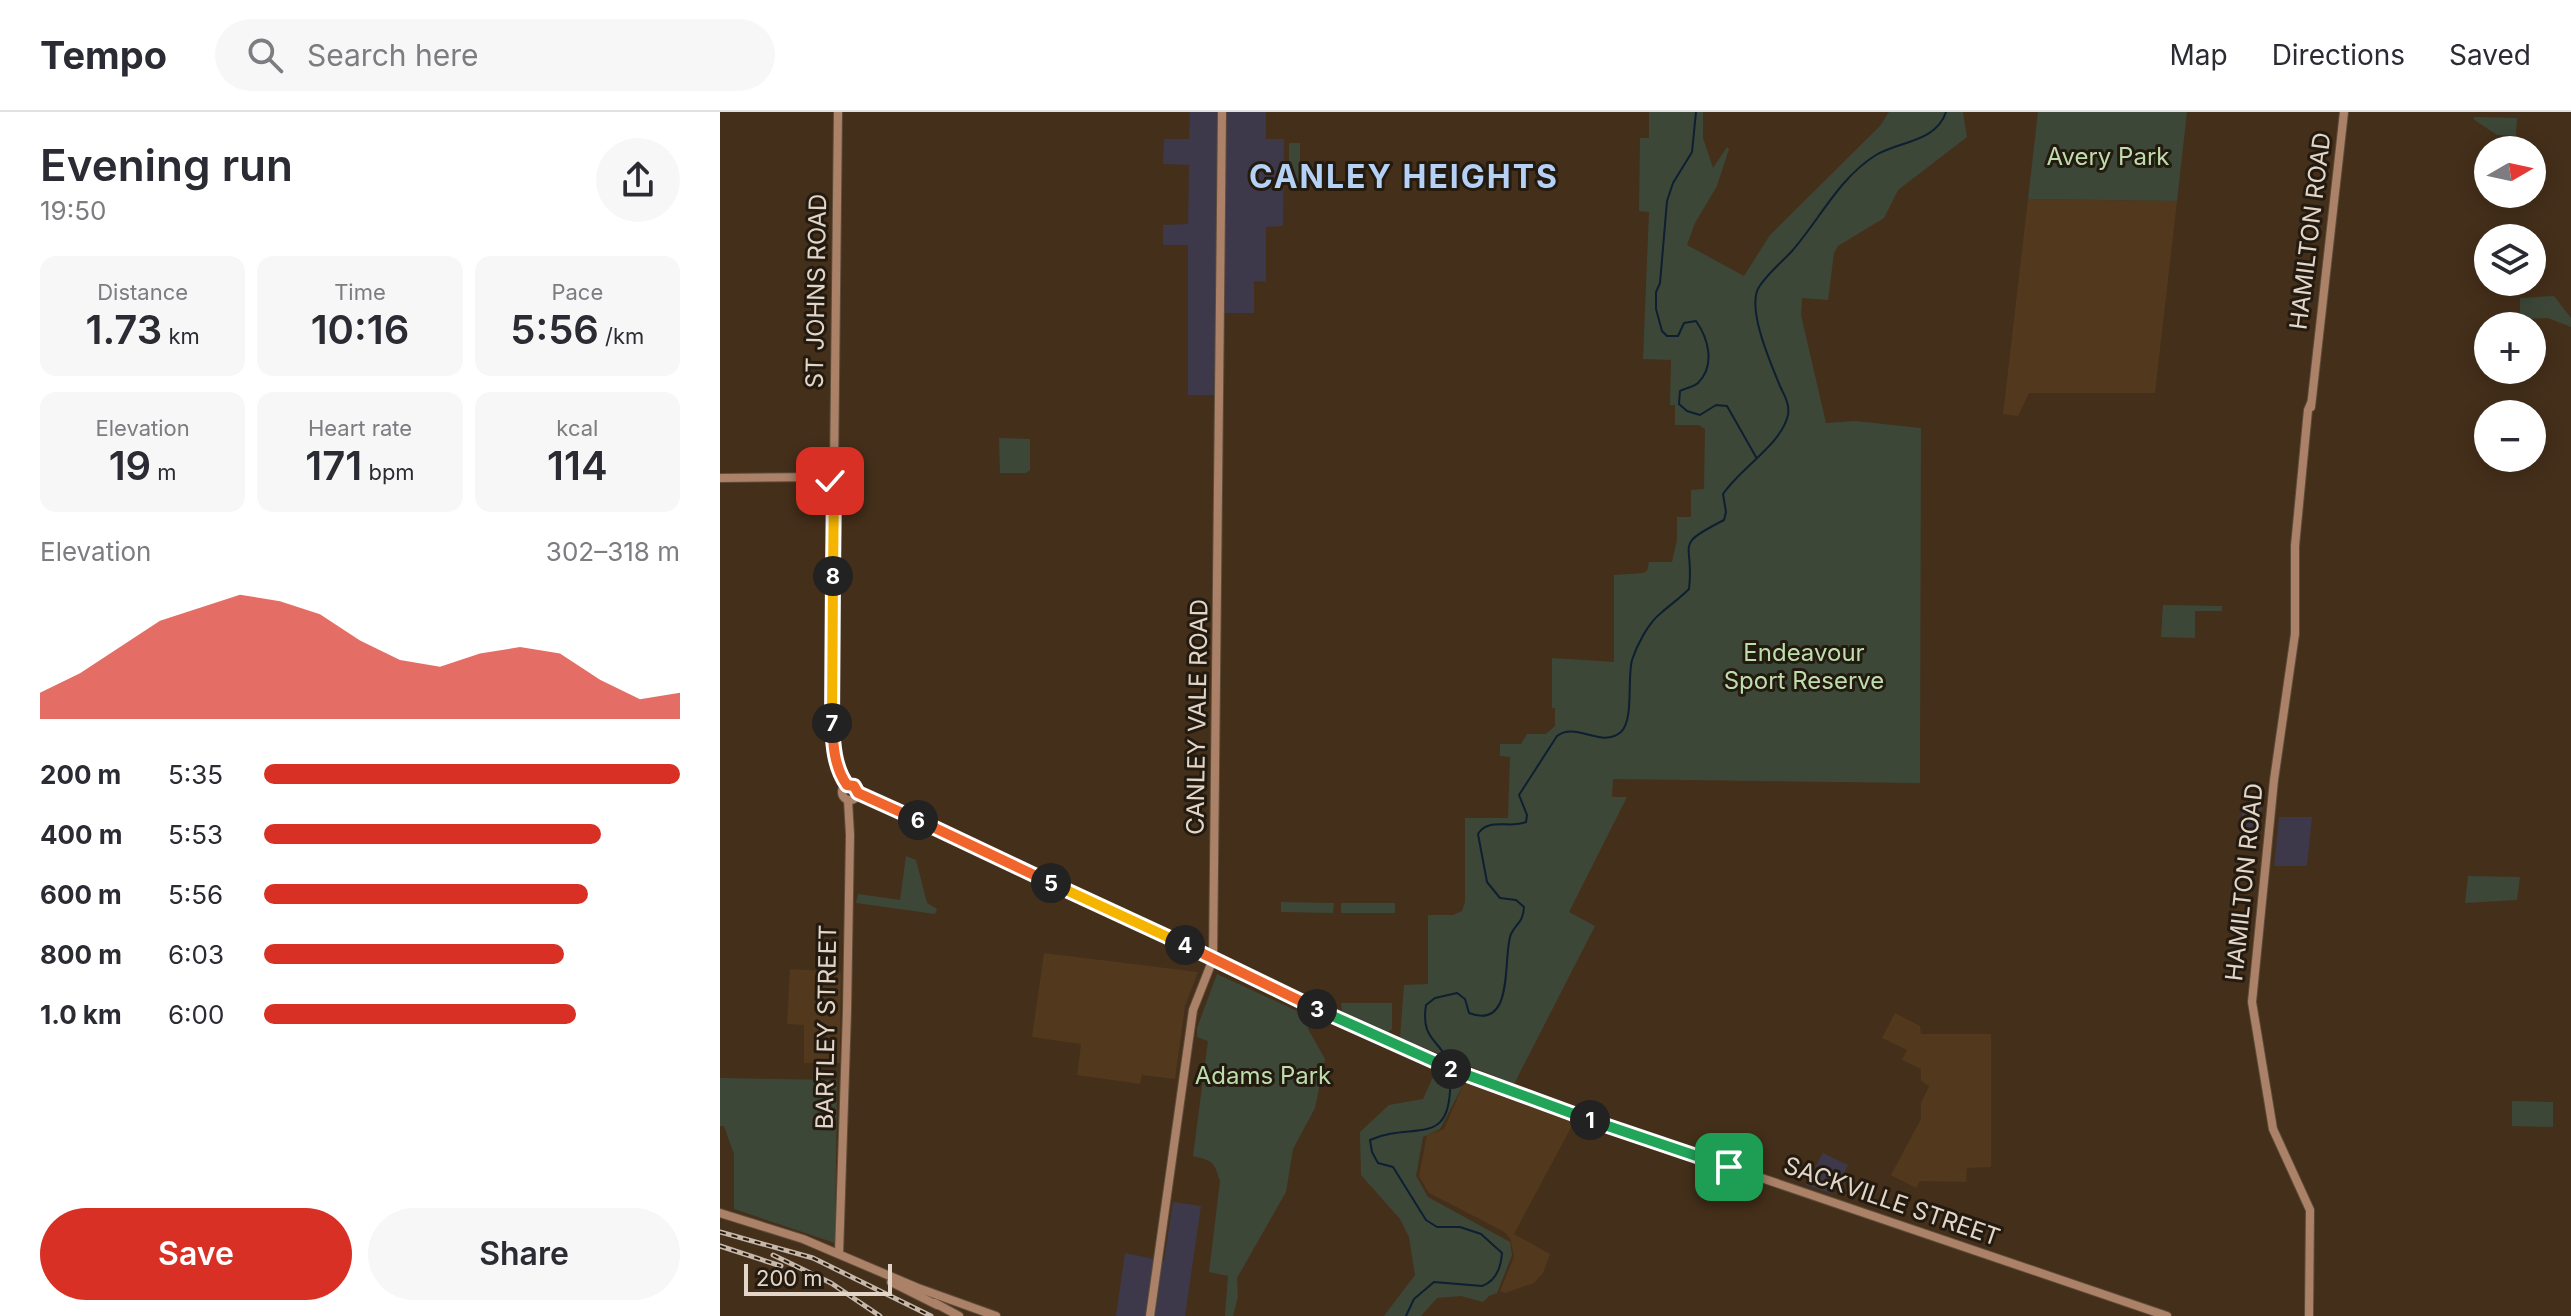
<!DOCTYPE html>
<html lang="en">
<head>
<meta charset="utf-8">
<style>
  body { margin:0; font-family:Inter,sans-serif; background:#f7f7f7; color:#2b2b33; height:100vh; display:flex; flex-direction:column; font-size:30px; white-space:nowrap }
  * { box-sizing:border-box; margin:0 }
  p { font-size:26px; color:#7c7c81 }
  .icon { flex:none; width:44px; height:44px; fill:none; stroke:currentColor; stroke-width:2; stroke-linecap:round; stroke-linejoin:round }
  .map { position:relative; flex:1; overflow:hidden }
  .sheet { display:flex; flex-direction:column; background:#fff; width:720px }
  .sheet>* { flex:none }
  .needle { width:52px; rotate:81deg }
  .fabs { position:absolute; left:1754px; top:24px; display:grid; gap:16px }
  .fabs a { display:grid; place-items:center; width:72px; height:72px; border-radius:50%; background:#fff; box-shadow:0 4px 20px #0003; font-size:40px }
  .scale { position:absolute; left:24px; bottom:20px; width:148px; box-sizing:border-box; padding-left:8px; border:4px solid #e3d6c9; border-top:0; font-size:22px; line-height:28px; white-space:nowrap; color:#e3d6c9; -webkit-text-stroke:6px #231a10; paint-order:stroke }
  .pin { position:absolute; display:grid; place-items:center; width:68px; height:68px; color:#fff; margin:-34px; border-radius:16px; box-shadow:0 4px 12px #0006 }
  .km { position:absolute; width:40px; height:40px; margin:-20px; border-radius:50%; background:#222; color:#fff; font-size:22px; line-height:40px; text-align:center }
  .round { display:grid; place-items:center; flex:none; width:84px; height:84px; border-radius:42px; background:#f7f7f7 }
  .headline { display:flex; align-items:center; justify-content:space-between; height:136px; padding:0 40px }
  h1 { font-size:44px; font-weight:600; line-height:60px }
  .figures { display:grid; grid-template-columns:repeat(3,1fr); gap:12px; height:136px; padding:8px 40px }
  .figures div { display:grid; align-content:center; border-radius:16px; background:#f7f7f7; text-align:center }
  .figures b { font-size:40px; font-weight:600 }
  .figures small { font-size:22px; font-weight:400 }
  .figures p { font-size:22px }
  .chart { height:224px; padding:16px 40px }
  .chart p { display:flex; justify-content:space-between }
  .chart svg { width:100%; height:144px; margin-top:8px; fill:#d93025; opacity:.7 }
  .cta { display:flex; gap:16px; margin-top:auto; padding:16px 40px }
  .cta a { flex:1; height:92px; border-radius:48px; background:#d93025; color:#fff; font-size:32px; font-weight:600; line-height:92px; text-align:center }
  .cta a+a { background:#f7f7f7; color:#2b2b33 }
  ul { padding:0 40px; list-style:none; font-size:26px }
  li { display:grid; grid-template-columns:128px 96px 1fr; align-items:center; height:60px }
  li i { height:20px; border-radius:10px; background:#d93025 }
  header { display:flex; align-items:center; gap:48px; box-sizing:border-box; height:112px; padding:0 40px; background:#fff; border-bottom:2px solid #e1e1e2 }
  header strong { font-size:38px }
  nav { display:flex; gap:44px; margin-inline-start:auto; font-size:28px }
  .search { width:560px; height:72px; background:#f7f7f7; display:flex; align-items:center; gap:20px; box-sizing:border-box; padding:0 28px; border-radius:44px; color:#7c7c81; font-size:30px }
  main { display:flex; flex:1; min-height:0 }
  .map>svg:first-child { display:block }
  .commercial { fill:#3d394a }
  .built { fill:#52381d }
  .green { fill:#3d4738 }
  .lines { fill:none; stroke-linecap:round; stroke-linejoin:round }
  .stream { stroke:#0d1f31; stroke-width:2 }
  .secondary-casing { stroke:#5e4c3a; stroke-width:10 }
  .secondary { stroke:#ab8268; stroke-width:8 }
  .rail-casing { stroke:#c6b7a9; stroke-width:5 }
  .rail { stroke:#231a10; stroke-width:2; stroke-dasharray:6; stroke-linecap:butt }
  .split-1-casing { stroke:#fff; stroke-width:16 }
  .split-2-casing { stroke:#fff; stroke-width:16 }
  .split-3-casing { stroke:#fff; stroke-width:16 }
  .split-4-casing { stroke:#fff; stroke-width:16 }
  .split-5-casing { stroke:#fff; stroke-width:16 }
  .split-6-casing { stroke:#fff; stroke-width:16 }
  .split-7-casing { stroke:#fff; stroke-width:16 }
  .split-8-casing { stroke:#fff; stroke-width:16 }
  .split-9-casing { stroke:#fff; stroke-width:16 }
  .split-1 { stroke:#22a559; stroke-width:10 }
  .split-2 { stroke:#22a559; stroke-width:10 }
  .split-3 { stroke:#22a559; stroke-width:10 }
  .split-4 { stroke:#f0652b; stroke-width:10 }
  .split-5 { stroke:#f5b400; stroke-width:10 }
  .split-6 { stroke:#f0652b; stroke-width:10 }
  .split-7 { stroke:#f0652b; stroke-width:10 }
  .split-8 { stroke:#f5b400; stroke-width:10 }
  .split-9 { stroke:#f5b400; stroke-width:10 }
  .labels { text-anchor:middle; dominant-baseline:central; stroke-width:6; stroke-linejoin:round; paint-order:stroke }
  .park-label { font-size:24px; fill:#beddad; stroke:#231a10 }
  .street-label { font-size:24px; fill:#e3d6c9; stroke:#231a10 }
  .district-label { font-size:32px; font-weight:bold; letter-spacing:2px; fill:#b6d1f6; stroke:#231a10 }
</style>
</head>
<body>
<header>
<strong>Tempo</strong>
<div class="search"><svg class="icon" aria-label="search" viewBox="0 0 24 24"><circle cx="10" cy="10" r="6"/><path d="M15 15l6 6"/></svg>Search here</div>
<nav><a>Map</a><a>Directions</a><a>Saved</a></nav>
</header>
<main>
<section class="sheet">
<div class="headline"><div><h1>Evening run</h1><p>19:50</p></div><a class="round"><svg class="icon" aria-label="share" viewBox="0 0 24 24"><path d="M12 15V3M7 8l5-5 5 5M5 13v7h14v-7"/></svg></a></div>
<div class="figures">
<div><p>Distance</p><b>1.73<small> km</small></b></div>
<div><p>Time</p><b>10:16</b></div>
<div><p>Pace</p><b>5:56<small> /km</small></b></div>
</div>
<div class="figures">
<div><p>Elevation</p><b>19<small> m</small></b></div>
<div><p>Heart rate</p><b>171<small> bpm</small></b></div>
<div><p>kcal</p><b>114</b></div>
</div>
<div class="chart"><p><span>Elevation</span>302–318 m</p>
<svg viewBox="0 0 160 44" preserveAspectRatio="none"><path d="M0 44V36L10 30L20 22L30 14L40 10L50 6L60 8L70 12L80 20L90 26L100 28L110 24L120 22L130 24L140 32L150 38L160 36V44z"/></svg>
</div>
<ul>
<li><b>200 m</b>5:35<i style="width:100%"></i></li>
<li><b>400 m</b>5:53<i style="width:81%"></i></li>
<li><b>600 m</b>5:56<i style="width:78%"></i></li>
<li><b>800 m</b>6:03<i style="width:72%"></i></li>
<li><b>1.0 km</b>6:00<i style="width:75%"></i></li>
</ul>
<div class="cta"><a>Save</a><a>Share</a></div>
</section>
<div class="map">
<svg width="1851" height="1204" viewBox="0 0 1851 1204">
  <rect width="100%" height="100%" fill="#442f1a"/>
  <!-- commercial -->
  <g class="commercial">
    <polygon points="470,0 546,0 546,27 564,27 563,114 546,115 546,170 534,169 534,201 500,201 499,283 468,283 468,133 443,133 443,113 468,112 469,53 443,52 444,27 469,27"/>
    <polygon points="1523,691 1542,691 1539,724 1525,724 1520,721"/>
    <polygon points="1559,705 1592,705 1587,754 1554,754"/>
    <polygon points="1103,1041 1128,1053 1113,1082 1086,1073"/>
    <polygon points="453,1090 481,1094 465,1204 396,1204 405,1141 444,1149"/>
  </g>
  <!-- built -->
  <g class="built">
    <polygon points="1308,87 1457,89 1435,281 1309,281 1298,304 1283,302"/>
    <polygon points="324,841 478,860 465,894 455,967 422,963 420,972 357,963 361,932 312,925"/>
    <polygon points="70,857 121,860 120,951 84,951 84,913 67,912"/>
    <polygon points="1175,901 1200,914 1201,922 1271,922 1271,1055 1247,1056 1246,1070 1200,1069 1196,1076 1171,1063 1201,1007 1201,991 1209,974 1201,969 1201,957 1182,948 1187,938 1162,926"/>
    <polygon points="744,971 854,1010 794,1122 830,1142 823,1161 814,1171 785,1181 780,1179 794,1145 790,1126 783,1119 709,1081 699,1064 707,1023 724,1017"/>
  </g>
  <!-- green -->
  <g class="green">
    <polygon points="929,0 983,0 983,26 993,56 1007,35 1009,37 997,74 975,111 967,133 1024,164 1050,123 1160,14 1169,0 1243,0 1247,25 1178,78 1164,106 1118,134 1114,141 1108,188 1082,186 1081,203 1106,311 1135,309 1201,316 1200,671 893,667 892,685 907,685 849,800 875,814 794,972 680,926 684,873 708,872 708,803 733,803 742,799 745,790 745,706 788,706 790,645 780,644 780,632 801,632 807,622 826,622 835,614 835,596 832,596 832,546 894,550 894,463 923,461 927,459 929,450 952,450 957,428 957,405 971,405 971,378 984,377 985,317 979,313 955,313 955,293 950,293 951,248 923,247 929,100 919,99 920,26 929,26"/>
    <polygon points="1318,0 1467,0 1457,89 1308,87"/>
    <polygon points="1755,5 1797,6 1796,24 1777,23 1753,7"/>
    <polygon points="569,31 580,31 580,71 569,70"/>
    <polygon points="1834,184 1851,206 1851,215 1828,206 1800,207 1800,186"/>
    <polygon points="279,326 310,327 310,358 306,361 280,361"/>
    <polygon points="1443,493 1502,494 1502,499 1475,499 1475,526 1441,525"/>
    <polygon points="186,744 196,748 207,791 217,797 215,802 136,791 138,782 180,788"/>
    <polygon points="1748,764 1800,765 1797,788 1745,791"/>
    <polygon points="561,790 614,791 613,801 561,800"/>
    <rect x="621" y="791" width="54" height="10"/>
    <path d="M497,862L592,906L588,917L605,947L595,996L573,1037L566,1080L517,1166L518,1185L513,1204H505L508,1164L489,1160L500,1069C494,1051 495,1049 473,1044L488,929L477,925V916Z"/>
    <polygon points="621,891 672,891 672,917 668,920 622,899"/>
    <polygon points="721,961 744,971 720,1017 703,1025 696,1064 708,1085 790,1130 792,1143 777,1181 769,1184 763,1190 741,1184 717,1186 701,1204 664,1204 695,1163 689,1125 680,1107 641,1063 640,1020 669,993 703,987 712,967"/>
    <polygon points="0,966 117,968 115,1131 14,1097 14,1042 4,1014 0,1014"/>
    <polygon points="1792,989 1833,990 1833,1015 1792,1014"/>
  </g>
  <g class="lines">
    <!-- stream -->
    <g class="stream">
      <path d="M976,0L972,40L953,71L947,89L940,171L936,180V197L942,219L947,224H958L964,211L976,209C988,226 996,253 978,271C974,275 965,276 960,279L959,292L967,299L980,303L996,293L1007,294L1036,345"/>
      <path d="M729,955C723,927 700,931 706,893L715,886L737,881L745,887L749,901C796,919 782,844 791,822C797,810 803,811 804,795L796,788L780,786L767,770L758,722C768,705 791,717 806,710L807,703L799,683L837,624C856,609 881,637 901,620C914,608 907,566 912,548C917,533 928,511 941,501C950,493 960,486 969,477C975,429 951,435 1004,408L1006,400L1003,382C1021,355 1061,333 1068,303C1070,292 1064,283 1060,274C1051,252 1026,196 1039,175C1048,161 1061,151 1072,139C1100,107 1119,66 1156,43C1180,29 1216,30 1226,0"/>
      <path d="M686,1204L694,1187L714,1170L762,1174C776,1169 781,1155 782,1141L761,1122L740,1115H717L706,1108L673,1055L658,1051L652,1040L650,1028C695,1008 734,1040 730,961"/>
    </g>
    <!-- secondary casing -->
    <g class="secondary-casing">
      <g id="secondary">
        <polyline points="1591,295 1624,0"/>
        <polyline points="114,359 118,0"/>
        <polyline points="0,366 108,365"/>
        <polyline points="114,371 113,624 119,660 127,673"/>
        <circle cx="130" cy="680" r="8"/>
        <polyline points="138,681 717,952 824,992 1447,1204"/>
        <polyline points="0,1101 83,1127 198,1176 276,1204"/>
        <polyline points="119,1142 127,899 130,723 128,688"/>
        <polyline points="171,1170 217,1193"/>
        <polyline points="215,1191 239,1204"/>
        <polyline points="430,1204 473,898 493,847 502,0"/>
        <polyline points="1589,1204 1590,1098 1553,1017 1532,890 1554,668 1575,522 1575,434 1588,298 1591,291"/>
      </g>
    </g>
    <!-- secondary -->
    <use href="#secondary" class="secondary"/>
    <!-- rail casing -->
    <g class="rail-casing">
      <g id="rail">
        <polyline points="0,1120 93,1146 211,1204"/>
        <polyline points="0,1134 61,1154"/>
        <polyline points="53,1143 111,1171 160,1204"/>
      </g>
    </g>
    <!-- rail -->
    <use href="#rail" class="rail"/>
  </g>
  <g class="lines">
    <!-- split-1 casing -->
    <g class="split-1-casing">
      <polyline id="split-1" points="870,1008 1009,1055"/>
    </g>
    <!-- split-2 casing -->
    <g class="split-2-casing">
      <polyline id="split-2" points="731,957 870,1008"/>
    </g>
    <!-- split-3 casing -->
    <g class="split-3-casing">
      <polyline id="split-3" points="597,897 731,957"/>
    </g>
    <!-- split-4 casing -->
    <g class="split-4-casing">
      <polyline id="split-4" points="465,833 597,897"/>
    </g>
    <!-- split-5 casing -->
    <g class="split-5-casing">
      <polyline id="split-5" points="331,771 465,833"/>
    </g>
    <!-- split-6 casing -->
    <g class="split-6-casing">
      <polyline id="split-6" points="198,708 331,771"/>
    </g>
    <!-- split-7 casing -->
    <g class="split-7-casing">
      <path id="split-7" d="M112,611C113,632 114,655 127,673L134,674L138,681L198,708"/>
    </g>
    <!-- split-8 casing -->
    <g class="split-8-casing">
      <polyline id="split-8" points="112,611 113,464"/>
    </g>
    <!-- split-9 casing -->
    <g class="split-9-casing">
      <polyline id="split-9" points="110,369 114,371 113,464"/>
    </g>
    <!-- split-1 -->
    <use href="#split-1" class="split-1"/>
    <!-- split-2 -->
    <use href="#split-2" class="split-2"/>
    <!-- split-3 -->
    <use href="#split-3" class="split-3"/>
    <!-- split-4 -->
    <use href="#split-4" class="split-4"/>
    <!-- split-5 -->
    <use href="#split-5" class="split-5"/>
    <!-- split-6 -->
    <use href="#split-6" class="split-6"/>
    <!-- split-7 -->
    <use href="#split-7" class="split-7"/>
    <!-- split-8 -->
    <use href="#split-8" class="split-8"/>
    <!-- split-9 -->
    <use href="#split-9" class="split-9"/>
  </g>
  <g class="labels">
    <!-- park labels -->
    <g class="park-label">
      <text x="1388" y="44">Avery Park</text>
      <text x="1084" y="540">Endeavour<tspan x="1084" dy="28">Sport Reserve</tspan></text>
      <text x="543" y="963">Adams Park</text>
    </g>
    <!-- street labels -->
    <g class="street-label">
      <text transform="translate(1590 119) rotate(-83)">HAMILTON ROAD</text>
      <text transform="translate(96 179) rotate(-89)">ST JOHNS ROAD</text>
      <text transform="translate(477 605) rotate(-89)">CANLEY VALE ROAD</text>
      <text transform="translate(1524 770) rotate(-84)">HAMILTON ROAD</text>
      <text transform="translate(106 915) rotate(-89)">BARTLEY STREET</text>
      <text transform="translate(1172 1089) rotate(19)">SACKVILLE STREET</text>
    </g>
    <!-- district labels -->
    <g class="district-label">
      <text x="684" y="64">CANLEY HEIGHTS</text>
    </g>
  </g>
</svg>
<div class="fabs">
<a><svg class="needle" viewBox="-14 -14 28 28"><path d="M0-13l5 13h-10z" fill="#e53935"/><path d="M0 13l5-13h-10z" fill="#7c7c81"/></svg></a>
<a><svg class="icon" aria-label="layers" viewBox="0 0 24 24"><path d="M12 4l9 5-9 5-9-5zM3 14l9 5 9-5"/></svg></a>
<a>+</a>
<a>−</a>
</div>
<div class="scale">200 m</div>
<div class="pin" style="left:1009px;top:1055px;background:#1e9e55"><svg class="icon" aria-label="arrive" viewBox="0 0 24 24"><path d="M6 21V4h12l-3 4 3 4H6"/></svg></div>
<div class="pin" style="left:110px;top:369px;background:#d93025"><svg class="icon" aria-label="check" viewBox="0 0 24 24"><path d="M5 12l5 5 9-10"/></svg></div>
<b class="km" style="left:870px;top:1008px">1</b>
<b class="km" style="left:731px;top:957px">2</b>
<b class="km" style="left:597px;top:897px">3</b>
<b class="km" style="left:465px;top:833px">4</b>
<b class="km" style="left:331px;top:771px">5</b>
<b class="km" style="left:198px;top:708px">6</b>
<b class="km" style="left:112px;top:611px">7</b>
<b class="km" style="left:113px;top:464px">8</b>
</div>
</main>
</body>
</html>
